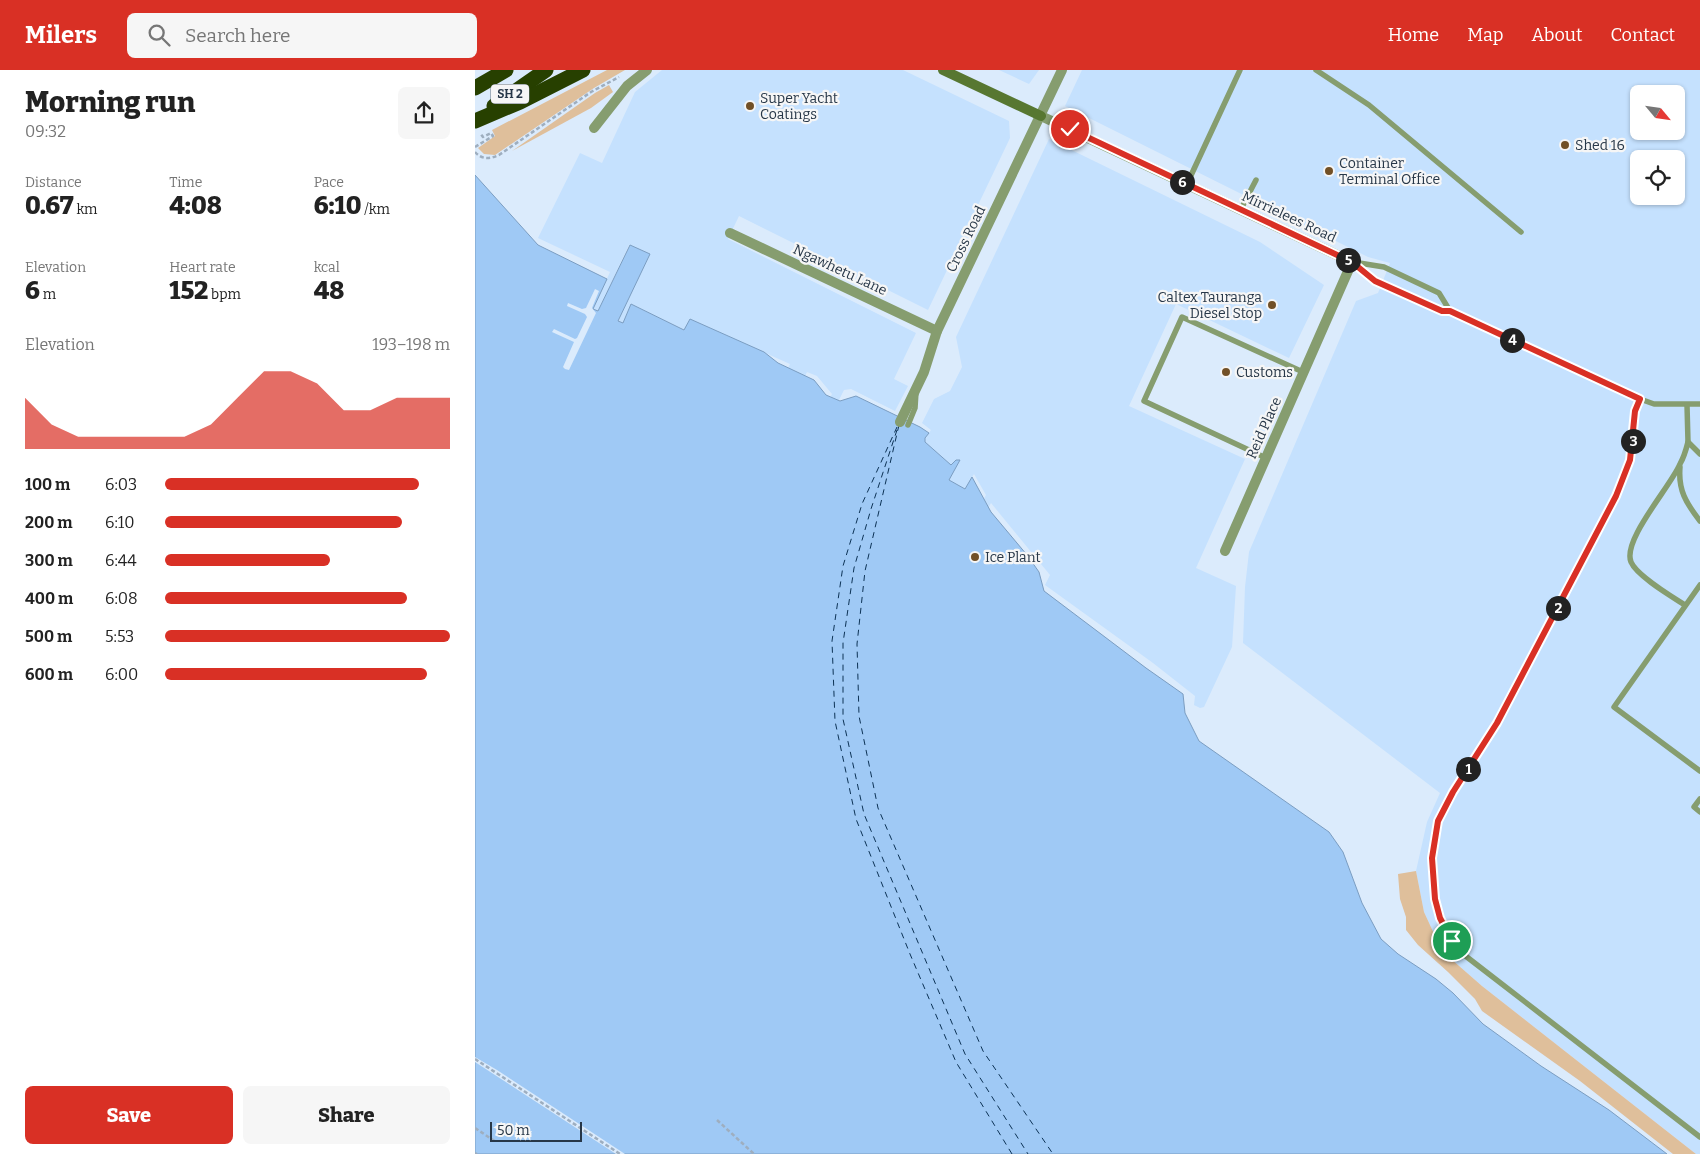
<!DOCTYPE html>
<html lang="en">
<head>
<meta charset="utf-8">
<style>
  body { margin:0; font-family:Bitter,serif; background:#f6f6f6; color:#222; height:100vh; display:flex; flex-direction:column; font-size:19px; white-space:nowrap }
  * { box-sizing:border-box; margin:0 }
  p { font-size:16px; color:#767676 }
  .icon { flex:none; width:28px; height:28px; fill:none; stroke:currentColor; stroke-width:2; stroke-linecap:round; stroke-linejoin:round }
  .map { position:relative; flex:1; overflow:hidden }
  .sheet { display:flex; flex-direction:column; background:#fff; width:475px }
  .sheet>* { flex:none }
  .needle { width:32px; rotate:119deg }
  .tools { position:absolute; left:1155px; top:15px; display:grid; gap:10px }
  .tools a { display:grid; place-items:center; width:55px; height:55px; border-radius:8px; background:#fff; box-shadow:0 1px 4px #0004; font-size:25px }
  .scale { position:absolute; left:15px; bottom:12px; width:92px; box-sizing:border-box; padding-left:5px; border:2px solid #273748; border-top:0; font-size:14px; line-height:18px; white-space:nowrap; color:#273748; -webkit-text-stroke:4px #f6f6f6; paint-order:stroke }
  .pin { position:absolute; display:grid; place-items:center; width:42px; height:42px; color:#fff; margin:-21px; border:2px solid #fff; border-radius:50%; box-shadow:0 1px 5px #0007 }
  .km { position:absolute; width:25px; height:25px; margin:-12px; border-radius:50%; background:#222; color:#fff; font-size:14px; line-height:25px; text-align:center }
  .round { display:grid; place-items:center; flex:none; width:52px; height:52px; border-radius:8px; background:#f6f6f6 }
  .headline { display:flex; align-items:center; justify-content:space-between; height:85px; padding:0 25px }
  h1 { font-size:28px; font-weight:800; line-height:38px }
  .stats { display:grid; grid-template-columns:repeat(3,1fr); gap:8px; height:85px; padding:5px 25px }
  .stats div { display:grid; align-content:center }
  .stats b { font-size:25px; font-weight:800 }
  .stats small { font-size:14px; font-weight:400 }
  .stats p { font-size:14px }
  .chart { height:140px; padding:10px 25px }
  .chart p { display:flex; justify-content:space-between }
  .chart svg { width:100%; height:90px; margin-top:5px; fill:#d93025; opacity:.7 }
  .action { display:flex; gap:10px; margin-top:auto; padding:10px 25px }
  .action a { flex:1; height:58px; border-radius:8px; background:#d93025; color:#fff; font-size:20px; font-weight:800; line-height:58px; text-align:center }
  .action a+a { background:#f6f6f6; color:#222 }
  ul { padding:0 25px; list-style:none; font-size:16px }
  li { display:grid; grid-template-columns:80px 60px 1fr; align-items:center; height:38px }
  li i { height:12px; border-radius:6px; background:#d93025 }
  header { display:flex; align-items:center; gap:30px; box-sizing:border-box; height:70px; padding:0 25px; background:#d93025; color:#fff }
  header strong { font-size:24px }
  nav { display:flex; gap:28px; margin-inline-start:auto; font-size:18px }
  .search { width:350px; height:45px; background:#f6f6f6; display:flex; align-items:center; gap:12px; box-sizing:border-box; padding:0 18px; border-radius:8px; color:#767676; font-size:19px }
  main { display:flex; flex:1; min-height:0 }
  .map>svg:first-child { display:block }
  .built { fill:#c5e1fe; fill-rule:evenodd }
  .green { fill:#dfbf9b }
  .water { fill:#9fc9f5; stroke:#7b9dc1 }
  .pier { fill:#dbebfc }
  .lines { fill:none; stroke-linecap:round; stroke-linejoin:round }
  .ferry { stroke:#0c3255; stroke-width:1; stroke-dasharray:6 5; stroke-linecap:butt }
  .path { stroke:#9eaebf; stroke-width:2.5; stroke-dasharray:4 2.5; stroke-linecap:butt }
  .lane { stroke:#869d6f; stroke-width:5.5 }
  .street { stroke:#869d6f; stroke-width:10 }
  .secondary { stroke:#577731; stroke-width:10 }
  .highway { stroke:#274000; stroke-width:15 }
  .route-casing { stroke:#fff; stroke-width:10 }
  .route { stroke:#d93025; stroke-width:6 }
  .poi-dot { fill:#715027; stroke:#f6f6f6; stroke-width:2 }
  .labels { text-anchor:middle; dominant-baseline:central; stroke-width:4.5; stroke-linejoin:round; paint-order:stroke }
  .shield { fill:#f6f6f6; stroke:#65707c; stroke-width:1 }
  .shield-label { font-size:12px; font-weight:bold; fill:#273748 }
  .poi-label { font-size:14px; fill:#273748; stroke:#f6f6f6; text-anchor:start }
  .street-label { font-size:14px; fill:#273748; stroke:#f6f6f6 }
</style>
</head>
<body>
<header>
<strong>Milers</strong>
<div class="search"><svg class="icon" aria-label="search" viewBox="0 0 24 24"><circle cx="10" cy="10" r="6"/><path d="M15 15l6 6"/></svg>Search here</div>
<nav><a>Home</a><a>Map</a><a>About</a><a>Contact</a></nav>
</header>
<main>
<section class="sheet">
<div class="headline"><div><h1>Morning run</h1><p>09:32</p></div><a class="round"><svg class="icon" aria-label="share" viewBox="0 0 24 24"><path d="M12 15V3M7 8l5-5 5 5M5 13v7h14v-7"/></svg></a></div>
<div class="stats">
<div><p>Distance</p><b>0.67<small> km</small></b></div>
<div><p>Time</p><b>4:08</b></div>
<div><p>Pace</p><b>6:10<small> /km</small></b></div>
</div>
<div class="stats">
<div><p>Elevation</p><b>6<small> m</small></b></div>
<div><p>Heart rate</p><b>152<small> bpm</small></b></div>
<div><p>kcal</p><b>48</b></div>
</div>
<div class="chart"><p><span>Elevation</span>193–198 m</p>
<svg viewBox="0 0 160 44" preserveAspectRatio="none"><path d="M0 44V19L10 32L20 38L30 38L40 38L50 38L60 38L70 32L80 19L90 6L100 6L110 12L120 25L130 25L140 19L150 19L160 19V44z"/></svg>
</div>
<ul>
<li><b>100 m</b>6:03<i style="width:89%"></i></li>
<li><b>200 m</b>6:10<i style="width:83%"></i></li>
<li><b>300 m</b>6:44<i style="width:58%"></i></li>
<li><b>400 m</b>6:08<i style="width:85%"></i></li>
<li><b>500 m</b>5:53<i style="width:100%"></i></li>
<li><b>600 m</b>6:00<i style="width:92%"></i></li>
</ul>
<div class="action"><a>Save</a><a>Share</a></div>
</section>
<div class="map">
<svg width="1225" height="1084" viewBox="0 0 1225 1084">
  <rect width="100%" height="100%" fill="#dbebfc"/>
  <!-- built -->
  <g class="built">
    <path d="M187,0H428L534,51L535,68L453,240L264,146L253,169L441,263L419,309L433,316L420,341L376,319L369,320L357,344L359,345L358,348L365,351L362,357L282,319L283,316L302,324L315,294L215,249L210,260L156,234L148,253L143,251L174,184L154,175L123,241L118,239L135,202L63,168L105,83L127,93L160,22ZM332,302L342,306L357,324L350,337L337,331L333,340L317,332Z"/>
    <polygon points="524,0 564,0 554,14"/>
    <path d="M607,0H1225V1084H1221L1007,916L967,881L949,842L941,801L952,752L965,723L768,573L770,517L774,482L881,231L903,223L915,193L893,187L590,36ZM1164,24H1201V61H1164ZM1164,89H1201V126H1164Z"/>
    <polygon points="574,69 785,172 849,215 814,288 701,234 654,336 770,389 721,498 761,516 757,577 729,637 725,638 719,635 720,626 678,593 570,515 575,505 516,433 501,460 491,463 511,425 499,404 490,419 474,410 476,395 450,372 450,368 456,360 447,353 459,329 475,321 487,297 481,267"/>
  </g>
  <!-- green -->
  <g class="green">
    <polygon points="132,0 150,0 119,18 20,85 9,84 3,78 20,66 17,60"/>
    <polygon points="134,15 138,22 116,38 37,81 120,23"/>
    <polygon points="941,801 949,842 967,881 1007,916 1221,1084 1198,1084 1105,1011 1007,941 1000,929 973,902 943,875 931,860 931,847 925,829 923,804"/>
  </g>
  <!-- water -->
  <polygon class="water" points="0,105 63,175 132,209 118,239 123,241 155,175 175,184 143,251 148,253 156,234 209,260 215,249 289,282 303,293 339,310 351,325 365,331 381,326 445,357 454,363 450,368 450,372 476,395 481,390 485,390 474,410 490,419 497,407 516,442 552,485 564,502 569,521 671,598 708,624 710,643 724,671 854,762 868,782 887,833 906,869 923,884 961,909 978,923 1008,954 1066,996 1134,1040 1192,1084 0,1084"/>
  <!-- pier -->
  <g class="pier">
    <polygon points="120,219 124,221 117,238 121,243 94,300 90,299 88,297 99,272 77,262 79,259 100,269 102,268 112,247 110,244 92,236 93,233 107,239 111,238"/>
    <polygon points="0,987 22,1000 150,1084 141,1084 0,992"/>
  </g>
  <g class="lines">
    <!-- ferry -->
    <g class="ferry">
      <polyline points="424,355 390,501 382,574 384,646 403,738 508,981 578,1084"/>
      <polyline points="422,357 387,434 368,496 357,571 360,651 381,749 435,884 481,992 537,1084"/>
      <polyline points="422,360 396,439 379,498 368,573 368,649 389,744 490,984 553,1084"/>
    </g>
    <!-- path -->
    <g class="path">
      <polyline points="0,77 18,66 16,63 8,67 5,63"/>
      <path d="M0,82C7,90 15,89 24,85L116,22L144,7"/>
      <polyline points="0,989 145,1084"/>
      <polyline points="242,1050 279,1084"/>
      <polyline points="0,1058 21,1072"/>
      <polyline points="0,1083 2,1084"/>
    </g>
    <!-- lane -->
    <g class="lane">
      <polyline points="841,0 894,35 1046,162"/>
      <polyline points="712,114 765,0"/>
      <polyline points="766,139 781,110"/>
      <polyline points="877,192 900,211 967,241 975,241 1165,329 1179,334 1225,334"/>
      <polyline points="878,192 909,197 964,223 975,241"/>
      <polyline points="1165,329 1160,341 1155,390 1141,426 1021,653 977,722 963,751 957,788 960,829 970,859 977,871 988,884 1225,1067"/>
      <polyline points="1212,335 1213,372"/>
      <polyline points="433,355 440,338 441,322"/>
      <polyline points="791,388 669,331 707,247 828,302"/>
      <path d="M1205,397C1203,420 1211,433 1225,451"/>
      <polyline points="1225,515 1139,637 1225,701"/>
      <path d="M1210,535C1196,526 1162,506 1156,492C1147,470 1196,416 1205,394C1209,387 1211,380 1213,372L1225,384"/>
      <polyline points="1225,729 1219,737 1225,742"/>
    </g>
    <!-- street -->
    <g class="street">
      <polyline points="566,46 877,192 750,481"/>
      <polyline points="119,58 152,16 172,0"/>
      <polyline points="255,163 462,261"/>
      <polyline points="425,352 449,302 462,261 587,0"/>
    </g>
    <!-- secondary -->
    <polyline class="secondary" points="468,0 566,46"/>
    <!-- highway -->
    <g class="highway">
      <polyline points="0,18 31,0"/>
      <polyline points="19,36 71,0"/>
      <polyline points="0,51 45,32 108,0"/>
    </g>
  </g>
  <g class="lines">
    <!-- route casing -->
    <g class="route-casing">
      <polyline id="route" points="595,59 877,192 900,211 967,241 975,241 1165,329 1160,341 1155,390 1141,426 1022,653 978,722 963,751 957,788 960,829 965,848 977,871"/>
    </g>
    <!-- route -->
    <use href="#route" class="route"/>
  </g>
  <!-- markers -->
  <g class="poi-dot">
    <circle cx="275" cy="36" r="5"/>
    <circle cx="1090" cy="75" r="5"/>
    <circle cx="854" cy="101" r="5"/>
    <circle cx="797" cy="235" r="5"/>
    <circle cx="751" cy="302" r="5"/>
    <circle cx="500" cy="487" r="5"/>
  </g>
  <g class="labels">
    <!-- shield labels -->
    <rect class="shield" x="16" y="14.5" width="38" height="19" rx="4"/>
    <g class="shield-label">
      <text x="35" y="24">SH 2</text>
    </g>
    <!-- poi labels -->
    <g class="poi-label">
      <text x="285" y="28">Super Yacht<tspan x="285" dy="16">Coatings</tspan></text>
      <text x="1100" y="75">Shed 16</text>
      <text x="864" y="93">Container<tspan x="864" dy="16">Terminal Office</tspan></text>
      <text x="787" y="227" text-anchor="end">Caltex Tauranga<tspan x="787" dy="16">Diesel Stop</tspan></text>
      <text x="761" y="302">Customs</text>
      <text x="510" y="487">Ice Plant</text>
    </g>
    <!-- street labels -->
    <g class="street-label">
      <text transform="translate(814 147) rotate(25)">Mirrielees Road</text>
      <text transform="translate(491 169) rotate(-64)">Cross Road</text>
      <text transform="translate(365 200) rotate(25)">Ngawhetu Lane</text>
      <text transform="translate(789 358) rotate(-66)">Reid Place</text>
    </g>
  </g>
</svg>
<div class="tools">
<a><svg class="needle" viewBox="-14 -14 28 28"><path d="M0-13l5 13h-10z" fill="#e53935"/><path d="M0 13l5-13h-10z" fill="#767676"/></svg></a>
<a><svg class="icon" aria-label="locate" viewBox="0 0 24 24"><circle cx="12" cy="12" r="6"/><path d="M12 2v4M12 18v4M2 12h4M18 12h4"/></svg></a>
</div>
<div class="scale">50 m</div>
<div class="pin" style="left:977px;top:871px;background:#1e9e55"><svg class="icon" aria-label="arrive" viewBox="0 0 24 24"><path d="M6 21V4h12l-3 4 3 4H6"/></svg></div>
<div class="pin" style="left:595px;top:59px;background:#d93025"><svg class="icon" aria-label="check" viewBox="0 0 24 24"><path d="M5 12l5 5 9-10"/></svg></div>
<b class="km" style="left:993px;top:699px">1</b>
<b class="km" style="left:1083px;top:538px">2</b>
<b class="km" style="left:1158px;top:371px">3</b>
<b class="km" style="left:1037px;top:270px">4</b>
<b class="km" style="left:873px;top:190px">5</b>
<b class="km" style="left:707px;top:112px">6</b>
</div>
</main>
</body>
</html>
